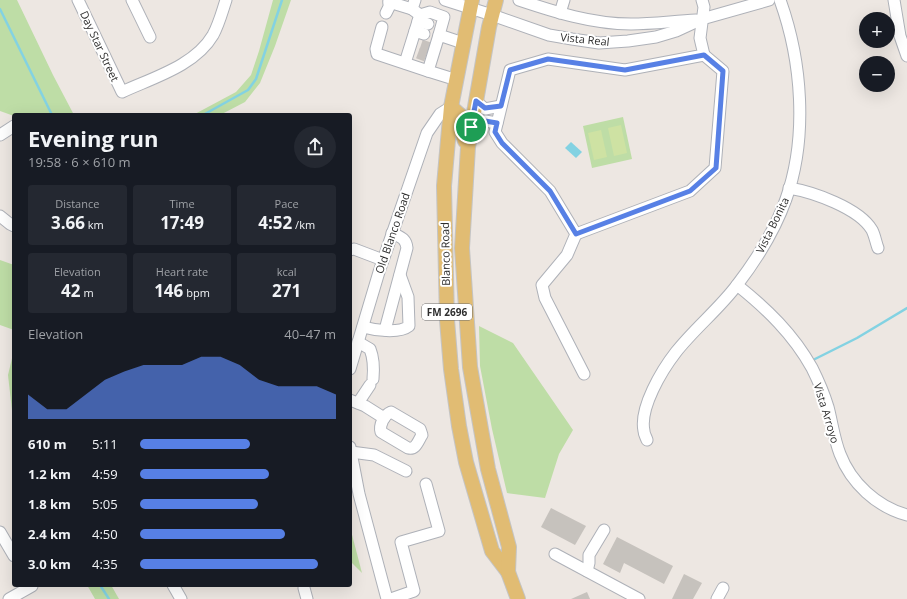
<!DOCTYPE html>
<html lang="en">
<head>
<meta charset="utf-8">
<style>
  body { margin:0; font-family:"Open Sans",sans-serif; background:#242831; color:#f1f3f6; height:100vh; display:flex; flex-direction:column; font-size:15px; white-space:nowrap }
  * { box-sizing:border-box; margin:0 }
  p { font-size:13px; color:#9ea1a6 }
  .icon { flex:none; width:22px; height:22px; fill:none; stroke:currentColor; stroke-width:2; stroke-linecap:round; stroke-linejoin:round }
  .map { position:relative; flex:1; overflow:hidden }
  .panel { position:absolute; left:12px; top:113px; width:340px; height:474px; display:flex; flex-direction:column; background:#171b24; border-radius:4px; box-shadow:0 4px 16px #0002 }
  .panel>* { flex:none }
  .fabs { position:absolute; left:859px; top:12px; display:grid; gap:8px }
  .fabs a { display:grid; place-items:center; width:36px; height:36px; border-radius:50%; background:#171b24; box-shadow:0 4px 16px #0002; font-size:20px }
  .pin { position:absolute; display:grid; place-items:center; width:34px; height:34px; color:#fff; margin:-17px; border:2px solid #fff; border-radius:50%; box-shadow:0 1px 4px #0007 }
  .round { display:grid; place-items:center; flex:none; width:42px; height:42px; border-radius:21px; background:#242831 }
  .headline { display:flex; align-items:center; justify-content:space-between; height:68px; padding:0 16px }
  h1 { font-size:22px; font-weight:700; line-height:30px }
  .stats { display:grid; grid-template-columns:repeat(3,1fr); gap:6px; height:68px; padding:4px 16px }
  .stats div { display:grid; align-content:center; border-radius:4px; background:#242831; text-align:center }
  .stats b { font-size:17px; font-weight:700 }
  .stats small { font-size:11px; font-weight:400 }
  .stats p { font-size:11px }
  .chart { height:112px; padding:8px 16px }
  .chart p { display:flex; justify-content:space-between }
  .chart svg { width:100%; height:72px; margin-top:4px; fill:#5780e5; opacity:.7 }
  ul { padding:0 16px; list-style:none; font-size:13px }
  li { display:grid; grid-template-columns:64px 48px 1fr; align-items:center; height:30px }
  li i { height:10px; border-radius:5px; background:#5780e5 }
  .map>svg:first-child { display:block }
  .green { fill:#bedda6 }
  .pitch { fill:#cee2a3 }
  .water { fill:#83d2e2 }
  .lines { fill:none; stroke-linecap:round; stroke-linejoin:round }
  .stream { stroke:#83d2e2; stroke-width:2.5 }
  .building { fill:#c6c2bd }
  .minor-tunnel { stroke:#c7c2be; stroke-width:11; stroke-dasharray:11 5.5; stroke-linecap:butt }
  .minor-casing { stroke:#aeb1b8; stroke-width:13 }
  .major-casing { stroke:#c4c4c4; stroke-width:16 }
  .minor { stroke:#fff; stroke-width:11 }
  .major { stroke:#e1bc73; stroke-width:14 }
  .route-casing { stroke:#fff; stroke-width:8 }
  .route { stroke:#5780e5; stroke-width:5 }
  .labels { text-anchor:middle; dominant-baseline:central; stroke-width:4; stroke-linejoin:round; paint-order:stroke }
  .shield { fill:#fff; stroke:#6d6d6d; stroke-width:1 }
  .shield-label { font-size:10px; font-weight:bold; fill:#2e2e2e }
  .street-label { font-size:11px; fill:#2e2e2e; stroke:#fff }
</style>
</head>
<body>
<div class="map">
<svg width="907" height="599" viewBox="0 0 907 599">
  <rect width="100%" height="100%" fill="#ede7e2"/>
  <!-- green -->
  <g class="green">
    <polygon points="0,0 17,0 53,75 74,115 14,116 0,111"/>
    <polygon points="273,0 291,0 275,46 260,83 245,102 220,115 193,115 236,92 251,75 259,51"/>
    <polygon points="623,117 632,159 592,168 583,126"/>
    <polygon points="0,260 14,265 14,330 0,325"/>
    <polygon points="479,326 513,343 573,430 559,454 545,498 507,493 492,429 480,366"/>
    <polygon points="14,350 14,428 8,375"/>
    <polygon points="350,527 362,573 350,561"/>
    <polygon points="87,585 111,585 119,599 95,599"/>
  </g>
  <!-- pitch -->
  <g class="pitch">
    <polygon points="621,125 627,153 614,156 608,128"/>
    <polygon points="601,130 607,157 594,160 588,133"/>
  </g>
  <!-- water -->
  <polygon class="water" points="571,142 582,152 576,158 565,148"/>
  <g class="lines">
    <!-- stream -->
    <g class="stream">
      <polyline points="0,9 52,115"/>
      <polyline points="203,115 248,90 256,79 282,0"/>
      <polyline points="815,359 857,338 907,308"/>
      <polyline points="14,376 14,382"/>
      <polyline points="100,585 109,599"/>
    </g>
  </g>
  <!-- building -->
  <g class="building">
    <polygon points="551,508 586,526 575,545 541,527"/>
    <polygon points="617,537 673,566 664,584 624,563 620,573 603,564"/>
    <polygon points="684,574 702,583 693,599 672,599"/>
    <polygon points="587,592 590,599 571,599"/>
  </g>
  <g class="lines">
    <!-- minor-tunnel -->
    <g class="minor-tunnel">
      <polyline points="421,45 430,48"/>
      <polyline points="418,53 426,56"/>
    </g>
    <!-- minor casing -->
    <g class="minor-casing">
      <g id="minor">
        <path d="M78,0L122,92C152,78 195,66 213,35C219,24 222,12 226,0"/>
        <polyline points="132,0 150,37"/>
        <polyline points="389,0 389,2 412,9"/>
        <polyline points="445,0 492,15 549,35 572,39 599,43 628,41 656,37 676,31 702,19 769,0"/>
        <path d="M519,0C555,12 592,24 631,24C653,24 674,21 696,20"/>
        <polyline points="894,0 900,36 907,56"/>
        <polyline points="386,13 389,7 389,2"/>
        <polyline points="560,13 564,0"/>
        <polyline points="420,15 430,12 444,17 439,35"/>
        <polyline points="418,21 428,24"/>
        <polyline points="382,27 376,49 377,54 428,71"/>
        <polyline points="415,31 424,34"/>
        <polyline points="405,63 420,15 412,9 415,0"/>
        <polyline points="457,80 428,71 439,35 463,43"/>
        <polyline points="476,101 485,109 501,106"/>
        <polyline points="471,127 485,121 497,123"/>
        <polyline points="0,135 14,126"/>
        <path d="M789,188C813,192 859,208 872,230C875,236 876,243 878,248"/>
        <polyline points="0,216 10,224 14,226"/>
        <polyline points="576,234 690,191 715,168 723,71 704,55"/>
        <polyline points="350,250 354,249 383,260"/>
        <path d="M737,285C767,309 793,334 812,368C818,380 824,394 828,407C832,422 834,439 840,454C851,483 877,507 907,515"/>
        <path d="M363,327C374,330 399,334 409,326L408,297L400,275"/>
        <path d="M385,330L407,248C406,238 400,237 392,233"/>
        <path d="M358,342L370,349C374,359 374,368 373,379"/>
        <polyline points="350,369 379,272 427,133 440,114 451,107"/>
        <polyline points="584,374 545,298 542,285 567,255 576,234 550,191 502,143 495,132 510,70 548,59 625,70 704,55 700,38 704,7 702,0"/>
        <polyline points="350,400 365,406 384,418"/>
        <polyline points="358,403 370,385"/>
        <path d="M391,412L420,429L422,435C418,441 416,450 408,448L381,432C379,425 384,415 391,412Z"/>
        <path d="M647,440C646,437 644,434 644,431C639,408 662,370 676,352C695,328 719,309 737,285C757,259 775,230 786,199C808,137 802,61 780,0"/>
        <polyline points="350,447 359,494 387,599"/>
        <polyline points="351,452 374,455 406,471"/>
        <polyline points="0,532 14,556"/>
        <polyline points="555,554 639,599"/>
        <polyline points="587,571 589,563 589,555 604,530"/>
        <polyline points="173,585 181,599"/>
        <polyline points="304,588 307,599"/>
        <polyline points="9,599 32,586 31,585"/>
        <polyline points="391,599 414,591 401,542 439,531 426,484"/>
        <polyline points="717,599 723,588"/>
      </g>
    </g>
    <!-- major casing -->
    <g class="major-casing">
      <g id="major">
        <polyline points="472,0 451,107 448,140 444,186 447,320 451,369 459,426 466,462 492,551 508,572 518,599"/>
        <polyline points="496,0 489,27 468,147 462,248 470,367 488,469 509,547 508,572"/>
        <polyline points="451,107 460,115 462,120 462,132 465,141"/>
      </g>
    </g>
    <!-- minor -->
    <use href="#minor" class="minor"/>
    <!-- major -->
    <use href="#major" class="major"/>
  </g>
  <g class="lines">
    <!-- route casing -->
    <g class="route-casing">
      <polygon id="route" points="704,55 723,71 716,168 690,191 576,234 550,191 502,143 495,132 497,123 485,121 471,127 476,101 485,108 501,106 510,70 548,59 625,70"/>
    </g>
    <!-- route -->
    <use href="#route" class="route"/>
  </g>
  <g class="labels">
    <!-- shield labels -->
    <rect class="shield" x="422" y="304" width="50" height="16" rx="3"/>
    <g class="shield-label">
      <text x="447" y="312">FM 2696</text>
    </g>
    <!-- street labels -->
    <g class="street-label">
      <text transform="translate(585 39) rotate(6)">Vista Real</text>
      <text transform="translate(100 46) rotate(65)">Day Star Street</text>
      <text transform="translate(772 225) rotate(-64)">Vista Bonita</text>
      <text transform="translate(392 233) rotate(-71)">Old Blanco Road</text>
      <text transform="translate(445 254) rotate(-91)">Blanco Road</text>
      <text transform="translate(827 413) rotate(73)">Vista Arroyo</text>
    </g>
  </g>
</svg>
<div class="fabs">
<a>+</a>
<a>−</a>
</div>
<div class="pin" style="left:471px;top:127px;background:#1e9e55"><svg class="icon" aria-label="arrive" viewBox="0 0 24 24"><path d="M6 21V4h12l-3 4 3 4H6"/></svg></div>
<section class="panel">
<div class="headline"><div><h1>Evening run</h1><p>19:58 · 6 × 610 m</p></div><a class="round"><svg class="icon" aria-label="share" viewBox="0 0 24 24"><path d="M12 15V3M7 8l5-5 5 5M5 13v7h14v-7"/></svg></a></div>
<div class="stats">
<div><p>Distance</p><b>3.66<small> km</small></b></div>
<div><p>Time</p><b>17:49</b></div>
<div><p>Pace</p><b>4:52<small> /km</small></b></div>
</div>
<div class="stats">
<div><p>Elevation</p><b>42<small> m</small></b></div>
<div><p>Heart rate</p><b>146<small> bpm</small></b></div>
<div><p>kcal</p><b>271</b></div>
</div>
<div class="chart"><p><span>Elevation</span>40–47 m</p>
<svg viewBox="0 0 160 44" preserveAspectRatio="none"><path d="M0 44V29L10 38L20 38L30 29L40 20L50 15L60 11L70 11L80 11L90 6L100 6L110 11L120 20L130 24L140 24L150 24L160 29V44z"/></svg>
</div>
<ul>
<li><b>610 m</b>5:11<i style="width:56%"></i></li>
<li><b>1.2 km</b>4:59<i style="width:66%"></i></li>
<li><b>1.8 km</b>5:05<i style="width:60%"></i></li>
<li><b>2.4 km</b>4:50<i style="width:74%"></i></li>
<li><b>3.0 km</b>4:35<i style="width:91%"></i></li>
</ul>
</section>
</div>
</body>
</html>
